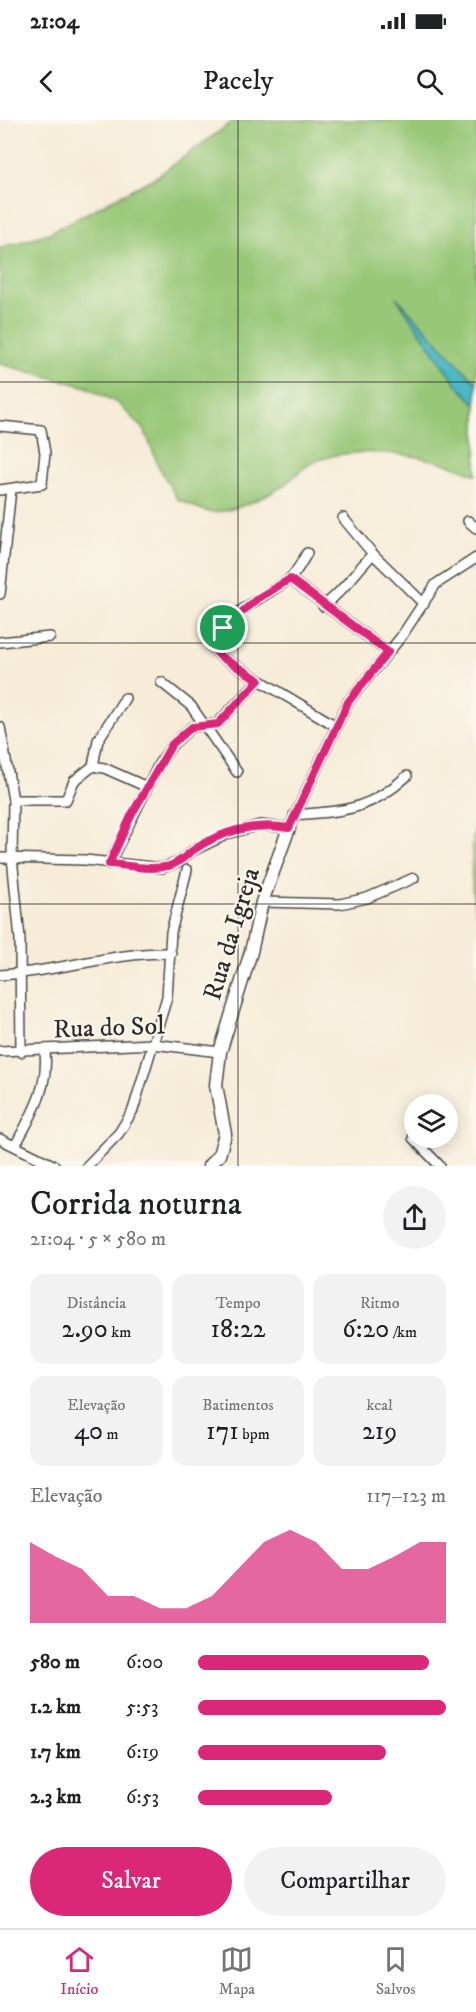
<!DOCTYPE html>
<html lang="pt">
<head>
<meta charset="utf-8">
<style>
  body { margin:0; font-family:"IM FELL DW Pica",serif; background:#f2f2f2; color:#202124; height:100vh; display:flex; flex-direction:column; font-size:22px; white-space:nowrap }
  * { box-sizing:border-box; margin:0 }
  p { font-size:20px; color:#757577 }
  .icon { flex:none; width:33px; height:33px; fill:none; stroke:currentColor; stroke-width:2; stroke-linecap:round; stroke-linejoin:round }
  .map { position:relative; height:1046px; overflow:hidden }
  .side { display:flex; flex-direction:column; background:#fff; flex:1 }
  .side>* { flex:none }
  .tools { position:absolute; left:404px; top:974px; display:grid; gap:12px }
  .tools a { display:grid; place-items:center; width:54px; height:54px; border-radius:50%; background:#fff; box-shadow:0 3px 15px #0003; font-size:30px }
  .pin { position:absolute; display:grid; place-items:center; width:51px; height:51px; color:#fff; margin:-26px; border:3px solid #fff; border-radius:50%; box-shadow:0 2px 6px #0007 }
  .round { display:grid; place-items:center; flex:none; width:63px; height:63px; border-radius:32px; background:#f2f2f2 }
  .head { display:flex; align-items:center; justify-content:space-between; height:102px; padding:0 30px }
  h1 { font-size:33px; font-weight:600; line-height:45px }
  .stats { display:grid; grid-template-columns:repeat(3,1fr); gap:9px; height:102px; padding:6px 30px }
  .stats div { display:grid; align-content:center; border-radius:15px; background:#f2f2f2; text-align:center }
  .stats b { font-size:26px; font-weight:600 }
  .stats small { font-size:16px; font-weight:400 }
  .stats p { font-size:16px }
  .chart { height:168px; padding:12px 30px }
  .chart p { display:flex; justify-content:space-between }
  .chart svg { width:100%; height:108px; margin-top:6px; fill:#db2777; opacity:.7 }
  .cta { display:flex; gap:12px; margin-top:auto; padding:12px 30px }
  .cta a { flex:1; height:69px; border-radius:36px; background:#db2777; color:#fff; font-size:24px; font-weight:600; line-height:69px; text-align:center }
  .cta a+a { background:#f2f2f2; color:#202124 }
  ul { padding:0 30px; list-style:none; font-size:20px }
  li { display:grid; grid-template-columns:96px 72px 1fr; align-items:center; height:45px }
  li i { height:15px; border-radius:8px; background:#db2777 }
  .status { display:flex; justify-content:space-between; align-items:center; height:42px; padding:0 30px; background:#fff; direction:ltr }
  .status svg { height:16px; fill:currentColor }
  header { display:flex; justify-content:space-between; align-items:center; height:78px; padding:0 30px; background:#fff; font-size:27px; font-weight:600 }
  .menu { display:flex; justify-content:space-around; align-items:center; height:84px; border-top:2px solid #e0e0e0; background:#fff; font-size:16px; color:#757577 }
  .menu a { display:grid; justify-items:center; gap:3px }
  .menu .selected { color:#db2777 }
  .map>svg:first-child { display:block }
  .green { fill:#97c777; stroke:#617951; stroke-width:1.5 }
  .water { fill:#4bb8c6; stroke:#3b7278; stroke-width:1.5 }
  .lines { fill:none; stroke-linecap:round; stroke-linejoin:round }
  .minor-casing { stroke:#494845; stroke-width:12 }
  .tertiary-casing { stroke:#494845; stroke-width:15 }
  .minor { stroke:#fff; stroke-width:9 }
  .tertiary { stroke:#fff; stroke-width:12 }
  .route-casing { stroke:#fff; stroke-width:12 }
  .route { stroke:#db2777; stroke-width:8 }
  .grid { fill:none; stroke:#2b2b2b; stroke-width:1.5; stroke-opacity:0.55 }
  .labels { text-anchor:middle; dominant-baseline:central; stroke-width:4.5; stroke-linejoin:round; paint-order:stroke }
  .street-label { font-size:26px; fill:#2b2b2b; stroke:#fbf7ec }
</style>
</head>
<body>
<div class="status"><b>21:04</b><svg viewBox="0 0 49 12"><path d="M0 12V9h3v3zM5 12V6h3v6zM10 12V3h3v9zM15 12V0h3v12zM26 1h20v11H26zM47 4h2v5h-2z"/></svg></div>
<header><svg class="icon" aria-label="back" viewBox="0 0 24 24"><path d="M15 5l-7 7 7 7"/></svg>Pacely<svg class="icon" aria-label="search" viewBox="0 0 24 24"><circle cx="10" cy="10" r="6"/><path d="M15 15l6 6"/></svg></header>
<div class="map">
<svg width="476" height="1046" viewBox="0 0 476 1046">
  <rect width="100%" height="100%" fill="#fbf7ec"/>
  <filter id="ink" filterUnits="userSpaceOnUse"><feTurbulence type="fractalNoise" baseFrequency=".0167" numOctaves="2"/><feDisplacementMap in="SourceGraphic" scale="12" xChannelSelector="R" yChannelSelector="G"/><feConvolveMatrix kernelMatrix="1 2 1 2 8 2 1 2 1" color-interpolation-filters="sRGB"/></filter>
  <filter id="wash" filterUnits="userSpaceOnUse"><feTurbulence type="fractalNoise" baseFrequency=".008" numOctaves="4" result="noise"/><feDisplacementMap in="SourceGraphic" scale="24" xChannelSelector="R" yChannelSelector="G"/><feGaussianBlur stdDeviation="1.35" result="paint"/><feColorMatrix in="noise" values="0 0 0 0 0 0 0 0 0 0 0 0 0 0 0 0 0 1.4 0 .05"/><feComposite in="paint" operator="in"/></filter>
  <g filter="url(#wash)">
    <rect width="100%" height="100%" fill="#f6ecd7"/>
    <!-- green -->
    <g class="green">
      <path d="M235,0H476V263L401,182L458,266L476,284V355C435,335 352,322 310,344C299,350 291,361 281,367C262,379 234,392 211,392C201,391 187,383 177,379L158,345L145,311L119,284L87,267L0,244V128L49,113L156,57Z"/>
      <path d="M476,695V793C469,760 471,729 476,695Z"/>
    </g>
    <!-- water -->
    <polygon class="water" points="396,177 476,263 476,284 458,266"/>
  </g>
  <g filter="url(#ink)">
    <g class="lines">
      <!-- minor casing -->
      <g class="minor-casing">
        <g id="minor">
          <polyline points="0,306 41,310 45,333 42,364 0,370"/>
          <polyline points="343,398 373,434 424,484"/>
          <polyline points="468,401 476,408"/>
          <path d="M307,433C302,442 296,454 288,460C271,473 211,503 211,526L221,537L336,606"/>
          <polyline points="290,459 388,532"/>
          <polyline points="0,474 11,369"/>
          <path d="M323,486C343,472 356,451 373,434"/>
          <polyline points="0,522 50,517"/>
          <polyline points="161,562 191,586 237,652"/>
          <polyline points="0,607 13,680 12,737 20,819 21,932"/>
          <polyline points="93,646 98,620 125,578"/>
          <polyline points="93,646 104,648 147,667"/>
          <polyline points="13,680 66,680 74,661 93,646"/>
          <path d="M294,695C343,691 369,691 407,656"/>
          <polyline points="0,738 85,740 162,748 179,742 192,731 227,714 260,705 289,708 348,582 401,517 436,464 476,438"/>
          <polyline points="109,744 159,644 173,624 192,607 217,604 259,560"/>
          <polyline points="262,782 340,784 367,778 414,758"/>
          <path d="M0,855C58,852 112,832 171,833"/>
          <polyline points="0,931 153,924 220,932"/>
          <polyline points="413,1018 440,1046"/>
          <polyline points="0,1019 55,1046"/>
          <path d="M15,1026C32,994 49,968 45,931"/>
          <polyline points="87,1046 119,1013 133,990 167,877 171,812 187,750"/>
        </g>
      </g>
      <!-- tertiary casing -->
      <g class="tertiary-casing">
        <polyline id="tertiary" points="209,1046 219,1035 225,1014 216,965 220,932 251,832 262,782 289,708"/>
      </g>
      <!-- minor -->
      <use href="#minor" class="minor"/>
      <!-- tertiary -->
      <use href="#tertiary" class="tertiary"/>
    </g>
  </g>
  <g class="lines" filter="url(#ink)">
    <!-- route casing -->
    <g class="route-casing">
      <path id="route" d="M290,459L388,532L348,582L289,708C255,702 220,711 192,731C184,737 179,743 169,746C150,751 127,745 109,744L132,694L172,624L192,607L218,604L259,560L221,537L211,526L212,518L258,478Z"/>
    </g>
    <!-- route -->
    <use href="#route" class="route"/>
  </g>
  <!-- grid -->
  <path class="grid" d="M238,0V1046M0,262H476M0,523H476M0,784H476"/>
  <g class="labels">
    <!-- street labels -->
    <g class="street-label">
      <text transform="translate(232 814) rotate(-73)">Rua da Igreja</text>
      <text transform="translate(109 908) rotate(-2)">Rua do Sol</text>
    </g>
  </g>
</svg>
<div class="tools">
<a><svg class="icon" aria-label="layers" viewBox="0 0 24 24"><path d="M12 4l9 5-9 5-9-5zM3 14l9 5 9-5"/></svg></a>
</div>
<div class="pin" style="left:223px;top:508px;background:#1e9e55"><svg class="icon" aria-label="arrive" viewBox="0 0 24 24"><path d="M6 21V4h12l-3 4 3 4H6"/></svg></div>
</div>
<section class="side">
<div class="head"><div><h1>Corrida noturna</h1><p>21:04 · 5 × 580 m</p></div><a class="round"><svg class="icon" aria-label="share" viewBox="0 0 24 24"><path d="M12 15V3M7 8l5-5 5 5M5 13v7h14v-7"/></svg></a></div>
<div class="stats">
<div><p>Distância</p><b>2.90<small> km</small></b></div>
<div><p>Tempo</p><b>18:22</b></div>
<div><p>Ritmo</p><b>6:20<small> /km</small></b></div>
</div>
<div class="stats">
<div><p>Elevação</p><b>40<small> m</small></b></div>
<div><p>Batimentos</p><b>171<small> bpm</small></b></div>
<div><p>kcal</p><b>219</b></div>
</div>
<div class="chart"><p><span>Elevação</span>117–123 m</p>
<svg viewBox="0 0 160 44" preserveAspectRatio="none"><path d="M0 44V11L10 17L20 22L30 33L40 33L50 38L60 38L70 33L80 22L90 11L100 6L110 11L120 22L130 22L140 17L150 11L160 11V44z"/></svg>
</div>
<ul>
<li><b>580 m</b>6:00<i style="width:93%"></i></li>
<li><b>1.2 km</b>5:53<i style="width:100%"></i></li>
<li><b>1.7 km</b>6:19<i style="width:76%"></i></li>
<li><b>2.3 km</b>6:53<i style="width:54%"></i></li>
</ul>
<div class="cta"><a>Salvar</a><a>Compartilhar</a></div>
</section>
<nav class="menu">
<a class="selected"><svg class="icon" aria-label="home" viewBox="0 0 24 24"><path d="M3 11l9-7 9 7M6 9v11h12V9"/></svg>Início</a>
<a><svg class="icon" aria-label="map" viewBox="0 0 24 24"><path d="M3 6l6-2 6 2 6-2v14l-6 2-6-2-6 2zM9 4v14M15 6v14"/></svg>Mapa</a>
<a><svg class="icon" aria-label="saved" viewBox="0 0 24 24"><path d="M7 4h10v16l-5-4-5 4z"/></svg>Salvos</a>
</nav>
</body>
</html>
